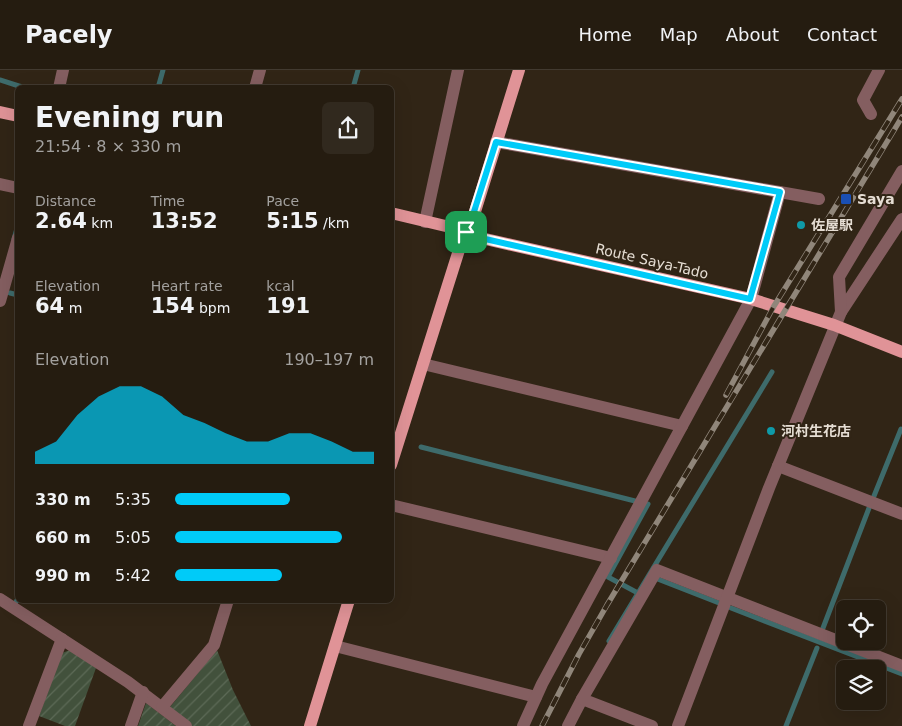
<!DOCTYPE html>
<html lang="en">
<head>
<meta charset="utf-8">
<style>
  body { margin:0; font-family:"DejaVu Sans","Noto Sans JP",sans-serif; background:#31291e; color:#f1f3f6; height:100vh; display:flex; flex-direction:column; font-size:19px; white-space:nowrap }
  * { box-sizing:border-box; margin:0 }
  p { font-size:16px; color:#a3a19f }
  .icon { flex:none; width:28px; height:28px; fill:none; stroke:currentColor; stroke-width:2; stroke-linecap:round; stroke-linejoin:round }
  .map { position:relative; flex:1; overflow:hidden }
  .side { position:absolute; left:15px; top:15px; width:379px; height:518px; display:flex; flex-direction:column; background:#251c10; border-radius:8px; box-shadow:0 5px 20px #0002,0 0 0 1px #423a30 }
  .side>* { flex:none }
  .controls { position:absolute; left:836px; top:530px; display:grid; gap:10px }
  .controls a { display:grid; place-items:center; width:50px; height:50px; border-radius:8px; background:#251c10; box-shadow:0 5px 20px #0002,0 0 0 1px #423a30; font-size:25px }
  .pin { position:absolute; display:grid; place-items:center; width:42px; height:42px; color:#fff; margin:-21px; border-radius:10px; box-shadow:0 2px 8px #0006 }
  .round { display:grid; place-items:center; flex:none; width:52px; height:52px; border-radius:8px; background:#31291e }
  .summary { display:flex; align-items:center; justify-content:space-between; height:85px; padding:0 20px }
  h1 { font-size:28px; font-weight:700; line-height:38px }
  .metrics { display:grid; grid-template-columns:repeat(3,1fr); gap:8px; height:85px; padding:5px 20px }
  .metrics div { display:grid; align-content:center }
  .metrics b { font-size:21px; font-weight:700 }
  .metrics small { font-size:14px; font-weight:400 }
  .metrics p { font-size:14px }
  .chart { height:140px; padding:10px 20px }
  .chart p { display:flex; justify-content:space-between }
  .chart svg { width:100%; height:90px; margin-top:5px; fill:#00cbf8; opacity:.7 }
  ul { padding:0 20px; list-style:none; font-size:16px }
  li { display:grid; grid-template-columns:80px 60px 1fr; align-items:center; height:38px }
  li i { height:12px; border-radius:6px; background:#00cbf8 }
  header { display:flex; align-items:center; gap:30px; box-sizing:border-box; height:70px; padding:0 25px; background:#251c10; border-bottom:1px solid #423a30 }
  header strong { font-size:24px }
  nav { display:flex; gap:28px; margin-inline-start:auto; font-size:18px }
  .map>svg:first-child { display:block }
  .garden { fill:url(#garden-furrows) }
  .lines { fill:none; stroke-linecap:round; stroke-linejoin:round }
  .stream { stroke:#3e6b6b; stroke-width:5 }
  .minor { stroke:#845e60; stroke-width:12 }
  .major { stroke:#e09397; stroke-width:12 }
  .rail-casing { stroke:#90867a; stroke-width:5.5 }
  .rail { stroke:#312516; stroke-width:4; stroke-dasharray:11; stroke-linecap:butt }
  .route-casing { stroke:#fff; stroke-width:10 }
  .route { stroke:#00cbf8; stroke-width:6 }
  .transit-dot { fill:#1a4fb4; stroke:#312516; stroke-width:2 }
  .culture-dot { fill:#0f9aa8; stroke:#312516; stroke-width:2 }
  .labels { text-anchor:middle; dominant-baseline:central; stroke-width:4; stroke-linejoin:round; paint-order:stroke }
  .poi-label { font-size:14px; font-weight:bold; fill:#e6ded4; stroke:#312516; text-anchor:start }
  .street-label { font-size:14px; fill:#e6ded4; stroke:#312516 }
</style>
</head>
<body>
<header>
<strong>Pacely</strong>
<nav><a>Home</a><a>Map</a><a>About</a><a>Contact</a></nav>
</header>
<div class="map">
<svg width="902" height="656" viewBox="0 0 902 656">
  <defs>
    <pattern id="garden-furrows" width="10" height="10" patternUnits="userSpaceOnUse" patternTransform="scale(1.25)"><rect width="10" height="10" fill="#42513c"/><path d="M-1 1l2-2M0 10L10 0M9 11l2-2" fill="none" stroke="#5d6a57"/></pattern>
  </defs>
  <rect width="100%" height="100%" fill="#312516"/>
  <!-- garden -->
  <g class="garden">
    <polygon points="70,580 96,598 75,656 65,656 39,646 62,583"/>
    <polygon points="217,580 233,620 251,656 192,656 170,637"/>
    <polygon points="146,633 176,656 138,656"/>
  </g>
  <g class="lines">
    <!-- stream -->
    <g class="stream">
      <polyline points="0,10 25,18"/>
      <polyline points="158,18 163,0"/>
      <polyline points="353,18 358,0"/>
      <polyline points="14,169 18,155"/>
      <polyline points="10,223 18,225"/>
      <polyline points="421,377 635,431"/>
      <polyline points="874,426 901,359"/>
      <polyline points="655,508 719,533"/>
      <polyline points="636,522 608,507 648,434"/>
      <polyline points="16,532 18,528"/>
      <polyline points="731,538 902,604"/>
      <polyline points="823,558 869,438"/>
      <polyline points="609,571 772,302"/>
      <polyline points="786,656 817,578"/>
    </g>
    <!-- minor -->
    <g class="minor">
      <polyline points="59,18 63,0"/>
      <polyline points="255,18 260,0"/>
      <polyline points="871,44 863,30 879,0"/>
      <polyline points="496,72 819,129"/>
      <polyline points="0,114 18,118"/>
      <polyline points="425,152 458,0"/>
      <polyline points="0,231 18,168"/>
      <polyline points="841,242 902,149"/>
      <polyline points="423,294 682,356"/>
      <polyline points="778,396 902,444"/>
      <polyline points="391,435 611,488"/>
      <polyline points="0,529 128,612 186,656"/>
      <polyline points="335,576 536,627"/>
      <polyline points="162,637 214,575 228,530"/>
      <polyline points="29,656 62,569"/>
      <polyline points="131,656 143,622"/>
      <polyline points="523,656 542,614 751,229 780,122"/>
      <polyline points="568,656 582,629"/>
      <polyline points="652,656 582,629 657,500 902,596"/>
      <polyline points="678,656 769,418 841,242 839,207 902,101"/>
    </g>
    <!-- major -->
    <g class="major">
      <polyline points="0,42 18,46"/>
      <polyline points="391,143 454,158 481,168 751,229 834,255 902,282"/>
      <polyline points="391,395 459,180 473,148 519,0"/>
      <polyline points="310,656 349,530"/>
    </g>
    <!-- rail casing -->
    <g class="rail-casing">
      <g id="rail">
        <polyline points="726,325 774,236 902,29"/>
        <polyline points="542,656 579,584 607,535 902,47"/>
      </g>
    </g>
    <!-- rail -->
    <use href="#rail" class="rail"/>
  </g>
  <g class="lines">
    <!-- route casing -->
    <g class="route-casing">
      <polygon id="route" points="496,72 780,122 750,229 481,168 466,162 472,148"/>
    </g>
    <!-- route -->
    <use href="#route" class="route"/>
  </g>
  <!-- markers -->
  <rect class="transit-dot" x="840" y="123" width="12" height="12" rx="2.5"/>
  <g class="culture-dot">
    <circle cx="801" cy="155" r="5"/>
    <circle cx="771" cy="361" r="5"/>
  </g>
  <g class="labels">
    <!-- poi labels -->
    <g class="poi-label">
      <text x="857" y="129">Saya</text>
      <text x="811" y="155">佐屋駅</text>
      <text x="781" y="361">河村生花店</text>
    </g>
    <!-- street labels -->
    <g class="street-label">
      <text transform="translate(652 191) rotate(13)">Route Saya-Tado</text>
    </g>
  </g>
</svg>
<div class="controls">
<a><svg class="icon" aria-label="locate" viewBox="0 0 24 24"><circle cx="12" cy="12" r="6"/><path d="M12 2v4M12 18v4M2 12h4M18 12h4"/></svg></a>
<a><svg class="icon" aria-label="layers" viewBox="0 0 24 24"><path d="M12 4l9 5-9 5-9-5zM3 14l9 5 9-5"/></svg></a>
</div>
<div class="pin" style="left:466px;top:162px;background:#1e9e55"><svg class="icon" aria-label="arrive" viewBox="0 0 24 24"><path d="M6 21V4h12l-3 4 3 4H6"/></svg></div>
<section class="side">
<div class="summary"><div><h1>Evening run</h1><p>21:54 · 8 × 330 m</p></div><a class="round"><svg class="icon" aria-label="share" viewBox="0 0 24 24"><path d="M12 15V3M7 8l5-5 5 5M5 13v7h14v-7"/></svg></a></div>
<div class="metrics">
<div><p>Distance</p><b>2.64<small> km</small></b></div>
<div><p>Time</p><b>13:52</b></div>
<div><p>Pace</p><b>5:15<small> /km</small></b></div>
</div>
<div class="metrics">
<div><p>Elevation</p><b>64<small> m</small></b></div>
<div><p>Heart rate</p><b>154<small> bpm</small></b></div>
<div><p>kcal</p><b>191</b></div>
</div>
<div class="chart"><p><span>Elevation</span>190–197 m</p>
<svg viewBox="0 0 160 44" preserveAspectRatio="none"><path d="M0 44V38L10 33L20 20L30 11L40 6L50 6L60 11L70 20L80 24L90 29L100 33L110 33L120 29L130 29L140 33L150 38L160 38V44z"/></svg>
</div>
<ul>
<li><b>330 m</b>5:35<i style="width:58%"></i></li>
<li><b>660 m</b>5:05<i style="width:84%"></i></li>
<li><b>990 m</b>5:42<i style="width:54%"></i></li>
</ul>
</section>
</div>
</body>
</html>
